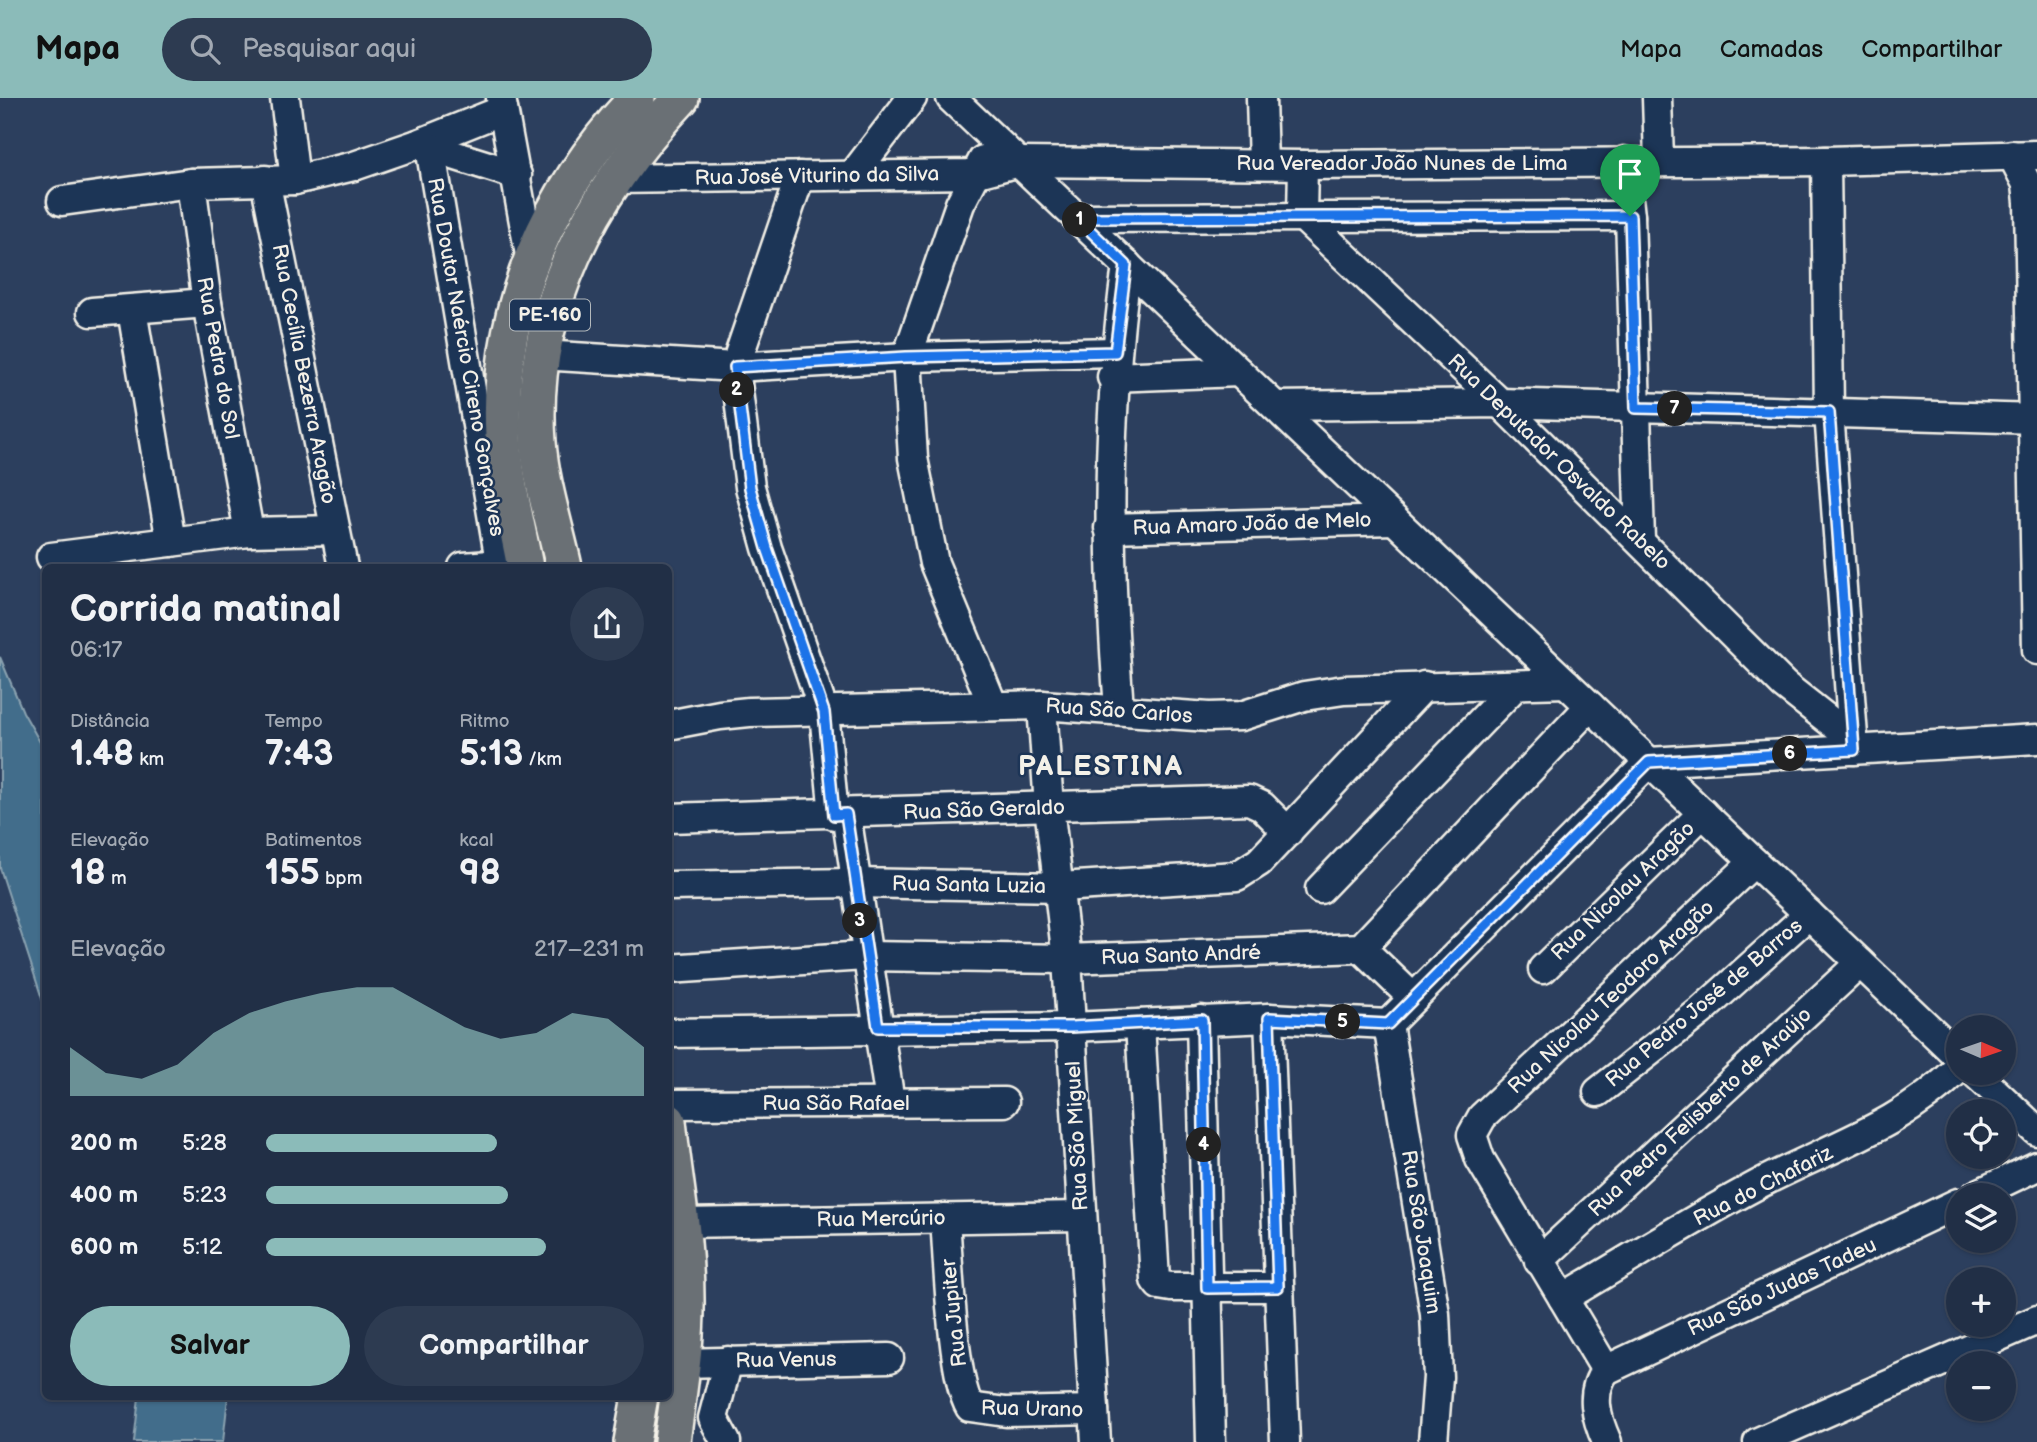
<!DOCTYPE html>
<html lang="pt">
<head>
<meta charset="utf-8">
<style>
  body { margin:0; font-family:"Balsamiq Sans",sans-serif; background:#2d3b51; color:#f1f3f6; height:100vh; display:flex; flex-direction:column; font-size:26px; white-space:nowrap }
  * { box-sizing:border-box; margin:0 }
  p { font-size:23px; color:#a2a9b3 }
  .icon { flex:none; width:38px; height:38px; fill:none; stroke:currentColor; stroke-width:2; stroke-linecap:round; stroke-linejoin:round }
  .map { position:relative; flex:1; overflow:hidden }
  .sheet { position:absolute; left:42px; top:466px; width:630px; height:836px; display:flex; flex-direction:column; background:#212f46; border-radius:10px; box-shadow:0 2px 5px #0004,0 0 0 2px #3e4a5f }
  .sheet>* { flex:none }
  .needle { width:46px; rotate:92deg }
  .tools { position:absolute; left:1946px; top:917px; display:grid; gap:14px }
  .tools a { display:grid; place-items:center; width:70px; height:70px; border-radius:50%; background:#212f46; box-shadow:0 2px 5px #0004,0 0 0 2px #3e4a5f; font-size:35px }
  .pin { position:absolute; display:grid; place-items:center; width:60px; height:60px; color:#fff; margin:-72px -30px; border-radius:50% 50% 50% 0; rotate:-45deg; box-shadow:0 0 7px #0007 }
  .pin .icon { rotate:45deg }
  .km { position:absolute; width:35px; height:35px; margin:-18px; border-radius:50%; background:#222; color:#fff; font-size:19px; line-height:35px; text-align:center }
  .round { display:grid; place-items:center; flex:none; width:74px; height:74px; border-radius:37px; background:#2d3b51 }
  .overview { display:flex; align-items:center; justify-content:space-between; height:119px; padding:0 28px }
  h1 { font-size:38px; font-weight:700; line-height:52px }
  .figures { display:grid; grid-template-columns:repeat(3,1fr); gap:10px; height:119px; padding:7px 28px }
  .figures div { display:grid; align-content:center }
  .figures b { font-size:35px; font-weight:700 }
  .figures small { font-size:19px; font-weight:400 }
  .figures p { font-size:19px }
  .chart { height:196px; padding:14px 28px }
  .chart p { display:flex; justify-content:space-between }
  .chart svg { width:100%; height:126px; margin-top:7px; fill:#8bbbb9; opacity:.7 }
  .primary-button { display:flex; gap:14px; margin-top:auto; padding:14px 28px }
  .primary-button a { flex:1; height:80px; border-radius:42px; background:#8bbbb9; color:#111; font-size:28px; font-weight:700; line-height:80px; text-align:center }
  .primary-button a+a { background:#2d3b51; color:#f1f3f6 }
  ul { padding:0 28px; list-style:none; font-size:23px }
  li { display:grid; grid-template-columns:112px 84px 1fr; align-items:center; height:52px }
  li i { height:18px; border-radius:9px; background:#8bbbb9 }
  header { display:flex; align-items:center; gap:42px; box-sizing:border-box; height:98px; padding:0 35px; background:#8bbbb9; color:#111 }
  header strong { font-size:33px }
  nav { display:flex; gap:38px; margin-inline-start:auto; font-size:24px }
  .search { width:490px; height:63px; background:#2d3b51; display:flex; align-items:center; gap:18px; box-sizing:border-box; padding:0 24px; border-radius:38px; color:#a2a9b3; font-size:26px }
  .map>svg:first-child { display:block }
  .water { fill:#436d8b; stroke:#8aa2b0; stroke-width:2 }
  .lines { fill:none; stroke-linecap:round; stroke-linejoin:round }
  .minor-casing { stroke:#f4f1e8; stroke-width:33 }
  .major-casing { stroke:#f4f1e8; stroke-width:40 }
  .minor { stroke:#1d3557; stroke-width:28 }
  .major { stroke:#6a7074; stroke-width:35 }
  .route-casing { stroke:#fff; stroke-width:14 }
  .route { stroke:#1a73e8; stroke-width:9 }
  .labels { text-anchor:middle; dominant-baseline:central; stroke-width:5; stroke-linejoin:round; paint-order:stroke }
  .shield { fill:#1d3557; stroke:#b4b9bc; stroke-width:2 }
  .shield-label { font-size:19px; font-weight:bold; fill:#f4f1e8 }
  .street-label { font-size:21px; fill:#f4f1e8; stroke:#1d3557 }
  .district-label { font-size:28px; font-weight:bold; letter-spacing:2px; fill:#f4f1e8; stroke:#1d3557 }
</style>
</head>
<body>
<header>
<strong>Mapa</strong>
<div class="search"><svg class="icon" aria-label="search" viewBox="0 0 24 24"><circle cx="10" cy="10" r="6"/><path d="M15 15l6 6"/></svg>Pesquisar aqui</div>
<nav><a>Mapa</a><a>Camadas</a><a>Compartilhar</a></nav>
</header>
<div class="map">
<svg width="2037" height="1344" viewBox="0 0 2037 1344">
  <rect width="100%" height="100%" fill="#2c3f5e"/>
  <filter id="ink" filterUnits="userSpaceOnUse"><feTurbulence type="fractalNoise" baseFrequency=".0143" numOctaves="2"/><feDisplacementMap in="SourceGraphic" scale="14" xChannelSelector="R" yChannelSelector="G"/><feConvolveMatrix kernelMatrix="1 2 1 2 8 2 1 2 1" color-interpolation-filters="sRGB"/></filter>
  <g filter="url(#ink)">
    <!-- water -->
    <g class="water">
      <polygon points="0,559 23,614 45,653 45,910 0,770"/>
      <polygon points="139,1299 228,1299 223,1344 134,1344"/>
    </g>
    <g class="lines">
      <!-- minor casing -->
      <g class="minor-casing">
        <g id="minor">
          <polyline points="285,0 295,82"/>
          <polyline points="501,0 531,162"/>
          <polyline points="951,0 1958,958"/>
          <polyline points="1261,0 1263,66"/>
          <polyline points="1657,0 1659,62"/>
          <polyline points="418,46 503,12"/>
          <polyline points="430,49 501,469"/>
          <polyline points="2012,57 2027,86 2029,104 2037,552"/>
          <polyline points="983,62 960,106 907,259 913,360 934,465 993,608"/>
          <polyline points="1624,63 1630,118 1640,442"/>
          <polyline points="1826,63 1829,314 1854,652"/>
          <polyline points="1303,67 1302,118 1500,305 1784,587 1854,642"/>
          <polyline points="853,77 912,0"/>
          <polyline points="800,78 735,269 750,389 767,450 824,614 834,717"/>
          <polyline points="614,81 974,76 1019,64 1303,67 1826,63 2037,57"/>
          <polyline points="265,82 343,469"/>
          <polyline points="191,85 207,205 249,434"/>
          <polyline points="62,103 191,85 295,82 354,68 418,46 517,77"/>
          <polyline points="1077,120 1630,118"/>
          <polyline points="132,212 171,444"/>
          <polyline points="92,214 207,205"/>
          <polyline points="541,257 735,269 907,259 1115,254"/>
          <polyline points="1112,279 1239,274"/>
          <polyline points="1275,308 1500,305 2037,321"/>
          <polyline points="1109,430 1394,422"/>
          <polyline points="51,459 249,434 335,432"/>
          <polyline points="463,469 518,465"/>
          <polyline points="1042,607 1049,709 1067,861 1096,1344"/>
          <path d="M1119,610C1107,459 1106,318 1127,167"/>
          <polyline points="668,627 720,617 749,614 1042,607 1209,619 1241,618 1304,598 1344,592 1566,585"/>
          <polyline points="846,716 890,1004"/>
          <polyline points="668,720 1249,702 1262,708 1288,734"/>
          <polyline points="668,788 854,785 1060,789 1237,778 1259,764 1424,588"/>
          <polyline points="1320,791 1515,588"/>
          <polyline points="1361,850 1413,900"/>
          <polyline points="668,871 865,858 1067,861 1361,850 1590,608"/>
          <polyline points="1543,871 1703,715"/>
          <polyline points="1269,920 1285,1344"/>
          <polyline points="1201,922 1211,1344"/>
          <polyline points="1140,926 1155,1182 1159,1187 1171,1189 1278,1189"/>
          <polyline points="1388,926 1649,664 2037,641"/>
          <polyline points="1388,926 1435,1216 1438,1279 1433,1344"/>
          <polyline points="668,935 1071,929 1269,920 1388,926"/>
          <polyline points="1975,975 2037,1033"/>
          <polyline points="1598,994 1701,913 1809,816"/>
          <polyline points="668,1006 1004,1004"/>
          <polyline points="1976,1097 2037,1068"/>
          <path d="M945,1120C948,1160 952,1280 970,1309L1006,1314L1094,1312"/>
          <polyline points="681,1125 1081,1118"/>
          <polyline points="1539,1163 1860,865"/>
          <path d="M1563,1200C1628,1162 1691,1122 1757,1087C1827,1050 1901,1028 1958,971"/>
          <polyline points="683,1265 889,1260"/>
          <polyline points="1606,1272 1480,1061 1472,1037 1482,1019 1754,764"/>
          <polyline points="726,1344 713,1320 728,1263"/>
          <path d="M1607,1344C1596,1320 1589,1294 1606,1272L1958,1105"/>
          <polyline points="1758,1344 2037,1222"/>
        </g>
      </g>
      <!-- major casing -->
      <g class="major-casing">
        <g id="major">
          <path d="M525,469C517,426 505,381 503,337C496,209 550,91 637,0"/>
          <path d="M564,469C555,428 541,385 538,344C528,211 592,94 681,0"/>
          <path d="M668,1023C674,1082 686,1140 686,1200C687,1248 678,1296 672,1344"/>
          <polyline points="632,1344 640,1298"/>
        </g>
      </g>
      <!-- minor -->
      <use href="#minor" class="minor"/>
      <!-- major -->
      <use href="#major" class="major"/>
    </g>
  </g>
  <g class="lines" filter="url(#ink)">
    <!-- route casing -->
    <g class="route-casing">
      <polygon id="route" points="1630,118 1636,310 1829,314 1854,652 1649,664 1388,926 1269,920 1278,1189 1207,1190 1202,922 1071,929 878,929 846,716 834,717 824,614 767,450 750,390 735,269 906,259 1115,254 1126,167 1077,120"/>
    </g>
    <!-- route -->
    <use href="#route" class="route"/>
  </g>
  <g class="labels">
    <!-- shield labels -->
    <rect class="shield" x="510" y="201.5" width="80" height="31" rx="5"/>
    <g class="shield-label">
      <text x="550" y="217">PE-160</text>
    </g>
    <!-- street labels -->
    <g class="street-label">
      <text x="1402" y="65">Rua Vereador João Nunes de Lima</text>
      <text transform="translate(817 78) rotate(-1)">Rua José Viturino da Silva</text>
      <text transform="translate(466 259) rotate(80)">Rua Doutor Naércio Cireno Gonçalves</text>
      <text transform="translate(218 260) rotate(80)">Rua Pedra do Sol</text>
      <text transform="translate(304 276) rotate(79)">Rua Cecília Bezerra Aragão</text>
      <text transform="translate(1559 364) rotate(44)">Rua Deputador Osvaldo Rabelo</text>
      <text transform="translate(1252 426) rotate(-2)">Rua Amaro João de Melo</text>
      <text transform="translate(1119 613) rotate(4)">Rua São Carlos</text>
      <text transform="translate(984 712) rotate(-2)">Rua São Geraldo</text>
      <text transform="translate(969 787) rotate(1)">Rua Santa Luzia</text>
      <text transform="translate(1623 793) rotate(-44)">Rua Nicolau Aragão</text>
      <text transform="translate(1181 857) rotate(-2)">Rua Santo André</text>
      <text transform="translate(1611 899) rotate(-43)">Rua Nicolau Teodoro Aragão</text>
      <text transform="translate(1704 905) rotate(-40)">Rua Pedro José de Barros</text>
      <text x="836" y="1005">Rua São Rafael</text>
      <text transform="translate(1700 1014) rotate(-43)">Rua Pedro Felisberto de Araújo</text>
      <text transform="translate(1077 1038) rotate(-93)">Rua São Miguel</text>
      <text transform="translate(1763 1088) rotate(-27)">Rua do Chafariz</text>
      <text transform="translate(881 1121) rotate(-1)">Rua Mercúrio</text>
      <text transform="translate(1421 1134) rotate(81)">Rua São Joaquim</text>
      <text transform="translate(1782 1189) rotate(-25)">Rua São Judas Tadeu</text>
      <text transform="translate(954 1215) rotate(-96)">Rua Jupiter</text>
      <text transform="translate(786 1262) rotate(-1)">Rua Venus</text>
      <text transform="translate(1032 1311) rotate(1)">Rua Urano</text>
    </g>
    <!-- district labels -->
    <g class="district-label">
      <text x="1101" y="668">PALESTINA</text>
    </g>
  </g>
</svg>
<div class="tools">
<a><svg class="needle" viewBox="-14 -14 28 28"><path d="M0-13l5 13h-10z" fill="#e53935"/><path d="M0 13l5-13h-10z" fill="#a2a9b3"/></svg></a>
<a><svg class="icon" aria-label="locate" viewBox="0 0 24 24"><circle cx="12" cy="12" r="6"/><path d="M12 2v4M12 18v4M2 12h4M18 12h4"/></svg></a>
<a><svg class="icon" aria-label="layers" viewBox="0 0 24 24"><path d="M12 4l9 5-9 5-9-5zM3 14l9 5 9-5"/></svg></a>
<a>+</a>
<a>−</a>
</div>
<div class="pin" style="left:1630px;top:118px;background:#1e9e55"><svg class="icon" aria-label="arrive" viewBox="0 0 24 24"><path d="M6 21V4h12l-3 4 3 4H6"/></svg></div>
<b class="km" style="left:1080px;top:122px">1</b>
<b class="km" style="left:737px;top:292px">2</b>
<b class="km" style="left:860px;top:823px">3</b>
<b class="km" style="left:1204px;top:1047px">4</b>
<b class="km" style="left:1343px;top:924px">5</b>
<b class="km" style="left:1790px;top:656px">6</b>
<b class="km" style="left:1675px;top:311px">7</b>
<section class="sheet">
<div class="overview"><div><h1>Corrida matinal</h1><p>06:17</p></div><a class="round"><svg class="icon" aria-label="share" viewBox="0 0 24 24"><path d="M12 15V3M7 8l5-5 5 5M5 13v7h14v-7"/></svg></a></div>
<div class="figures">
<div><p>Distância</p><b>1.48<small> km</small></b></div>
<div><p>Tempo</p><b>7:43</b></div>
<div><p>Ritmo</p><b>5:13<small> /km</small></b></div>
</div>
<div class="figures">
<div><p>Elevação</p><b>18<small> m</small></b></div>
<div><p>Batimentos</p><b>155<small> bpm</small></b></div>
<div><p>kcal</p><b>98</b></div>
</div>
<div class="chart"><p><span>Elevação</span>217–231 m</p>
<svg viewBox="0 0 160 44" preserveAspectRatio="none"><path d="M0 44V27L10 36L20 38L30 33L40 22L50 15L60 11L70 8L80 6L90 6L100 13L110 20L120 24L130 22L140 15L150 17L160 27V44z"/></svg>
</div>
<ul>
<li><b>200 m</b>5:28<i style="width:61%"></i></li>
<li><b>400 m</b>5:23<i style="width:64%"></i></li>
<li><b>600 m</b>5:12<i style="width:74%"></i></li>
</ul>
<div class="primary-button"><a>Salvar</a><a>Compartilhar</a></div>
</section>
</div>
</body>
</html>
